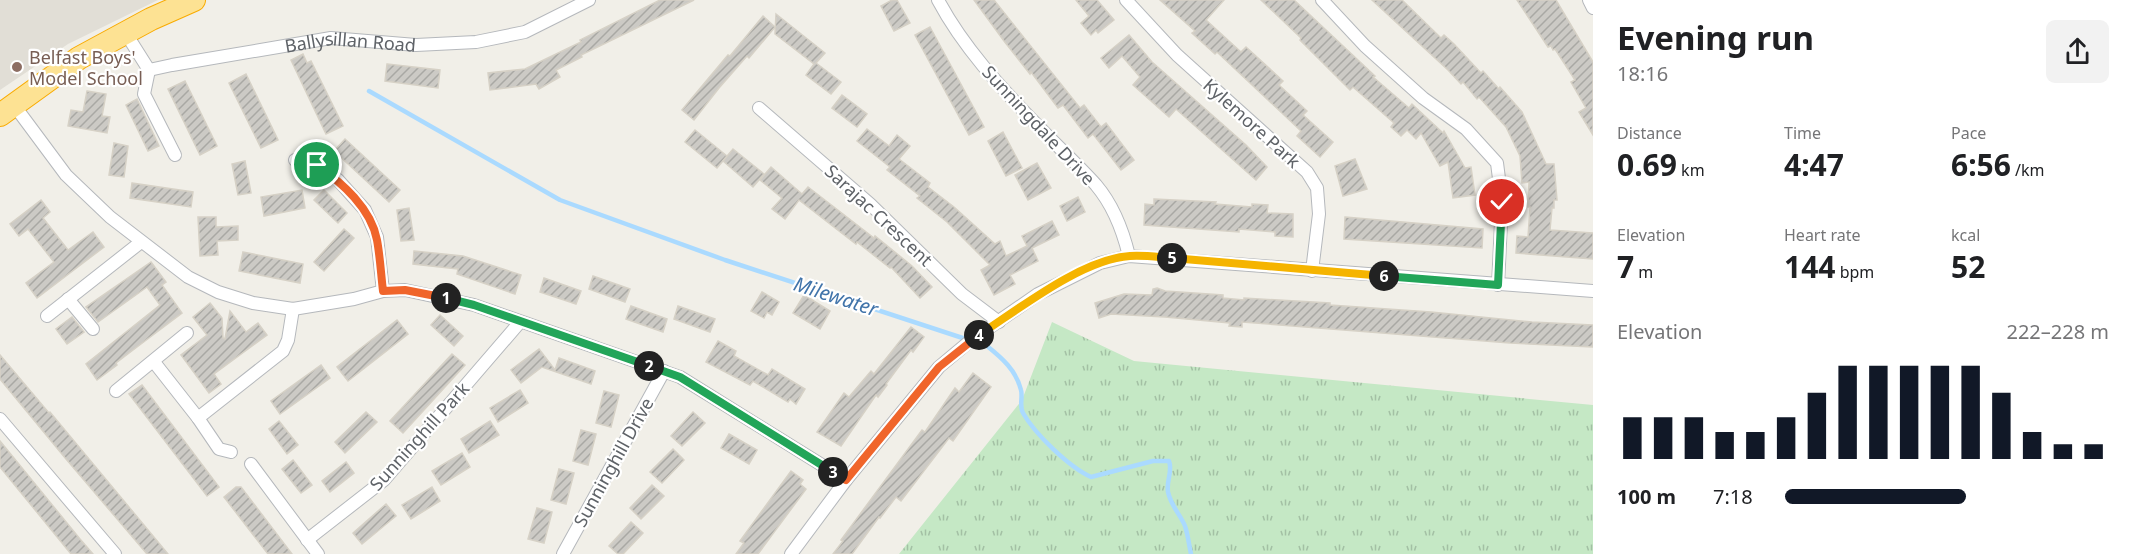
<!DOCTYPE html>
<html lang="en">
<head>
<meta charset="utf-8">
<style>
  body { margin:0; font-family:"Noto Sans",sans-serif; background:#f2f2f2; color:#202124; height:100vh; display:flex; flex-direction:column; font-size:22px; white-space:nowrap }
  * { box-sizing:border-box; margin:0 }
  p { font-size:20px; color:#757577 }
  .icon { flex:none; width:33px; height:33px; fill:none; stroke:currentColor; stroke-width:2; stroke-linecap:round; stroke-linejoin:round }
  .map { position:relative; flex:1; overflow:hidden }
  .details { display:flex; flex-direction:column; background:#fff; width:540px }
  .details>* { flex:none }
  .pin { position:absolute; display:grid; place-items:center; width:51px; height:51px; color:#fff; margin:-26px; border:3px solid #fff; border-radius:50%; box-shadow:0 2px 6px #0007 }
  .km { position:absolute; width:30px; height:30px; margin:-15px; border-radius:50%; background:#222; color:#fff; font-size:16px; line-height:30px; text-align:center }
  .round { display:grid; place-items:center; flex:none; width:63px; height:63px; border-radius:9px; background:#f2f2f2 }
  .headline { display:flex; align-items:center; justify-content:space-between; height:102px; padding:0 24px }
  h1 { font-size:33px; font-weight:700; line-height:45px }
  .stats { display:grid; grid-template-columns:repeat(3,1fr); gap:9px; height:102px; padding:6px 24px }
  .stats div { display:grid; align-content:center }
  .stats b { font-size:30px; font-weight:700 }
  .stats small { font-size:16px; font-weight:400 }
  .stats p { font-size:16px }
  .chart { height:168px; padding:12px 24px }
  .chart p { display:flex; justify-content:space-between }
  .chart svg { width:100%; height:108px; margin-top:6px; stroke:#111827; stroke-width:6 }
  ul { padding:0 24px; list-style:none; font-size:20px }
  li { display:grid; grid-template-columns:96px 72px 1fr; align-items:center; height:45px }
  li i { height:15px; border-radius:8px; background:#111827 }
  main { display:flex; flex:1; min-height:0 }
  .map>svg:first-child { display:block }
  .education { fill:#e1ded6 }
  .grass { fill:url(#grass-tufts) }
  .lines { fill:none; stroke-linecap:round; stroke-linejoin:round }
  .stream { stroke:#aadaff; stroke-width:4.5 }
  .building { fill:url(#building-hatch); stroke:#d6d1c6; stroke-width:1.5 }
  .street-casing { stroke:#b5b8bc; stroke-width:14 }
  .highway-casing { stroke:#f9ab00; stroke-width:24 }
  .street { stroke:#fff; stroke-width:12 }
  .highway { stroke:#fde293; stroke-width:22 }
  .split-1-casing { stroke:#fff; stroke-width:12 }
  .split-2-casing { stroke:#fff; stroke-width:12 }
  .split-3-casing { stroke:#fff; stroke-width:12 }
  .split-4-casing { stroke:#fff; stroke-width:12 }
  .split-5-casing { stroke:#fff; stroke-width:12 }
  .split-6-casing { stroke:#fff; stroke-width:12 }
  .split-7-casing { stroke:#fff; stroke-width:12 }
  .split-1 { stroke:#f0652b; stroke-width:8 }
  .split-2 { stroke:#22a559; stroke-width:8 }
  .split-3 { stroke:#22a559; stroke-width:8 }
  .split-4 { stroke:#f0652b; stroke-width:8 }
  .split-5 { stroke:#f5b400; stroke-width:8 }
  .split-6 { stroke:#f5b400; stroke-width:8 }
  .split-7 { stroke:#22a559; stroke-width:8 }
  .education-dot { fill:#8d6e63; stroke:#fff; stroke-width:2 }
  .labels { text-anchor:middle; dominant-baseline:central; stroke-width:4.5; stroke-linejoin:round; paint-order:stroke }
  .street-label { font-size:18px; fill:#5f6368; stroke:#fff }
  .education-label { font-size:18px; fill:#785e54; stroke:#fff; text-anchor:start }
  .water-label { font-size:20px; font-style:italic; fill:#4174aa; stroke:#fff }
</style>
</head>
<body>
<main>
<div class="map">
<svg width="1593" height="554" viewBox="0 0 1593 554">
  <defs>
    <pattern id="grass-tufts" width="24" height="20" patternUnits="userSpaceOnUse" patternTransform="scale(1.5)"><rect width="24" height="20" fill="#c5e8c5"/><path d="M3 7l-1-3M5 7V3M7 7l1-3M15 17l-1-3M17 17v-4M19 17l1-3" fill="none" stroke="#a3c0a4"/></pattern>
    <pattern id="building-hatch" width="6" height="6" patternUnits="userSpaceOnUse" patternTransform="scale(1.5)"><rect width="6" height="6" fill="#cccac5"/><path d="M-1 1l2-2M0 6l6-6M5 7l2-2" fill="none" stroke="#a9a8a4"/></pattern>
  </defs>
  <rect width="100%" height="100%" fill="#f1efe8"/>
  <!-- education -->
  <polygon class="education" points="0,0 158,0 68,44 0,90"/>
  <!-- grass -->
  <polygon class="grass" points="1052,322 1134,361 1593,405 1593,554 899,554 1022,400"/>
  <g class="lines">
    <!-- stream -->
    <path class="stream" d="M369,91L560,200L725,260L987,346C1002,358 1016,370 1021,390C1023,397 1019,406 1023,413C1035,434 1069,467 1091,477L1153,461H1169C1173,471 1166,481 1168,492C1171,506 1180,514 1185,526C1188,535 1189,545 1191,554"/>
  </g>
  <!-- building -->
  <g class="building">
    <polygon points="660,0 694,0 581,55 582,57 556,70 560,77 539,89 536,84 490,90 488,73 525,69 581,42 580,40"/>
    <polygon points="892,0 897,0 910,23 894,31 881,6"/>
    <polygon points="974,0 994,0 1080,108 1084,105 1101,127 1106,123 1134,160 1121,170 1093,134 1088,138 1063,105 1058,108 1031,72 1030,74 1004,41"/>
    <polygon points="1076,0 1097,0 1114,20 1098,33 1096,30 1091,35 1081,23 1089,16"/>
    <polygon points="1160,0 1224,0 1206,20 1241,52 1246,47 1283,81 1279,85 1307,111 1303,115 1333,142 1320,157 1297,136 1301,131 1217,52 1215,54 1192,33 1195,31"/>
    <polygon points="1261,0 1294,0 1375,76 1373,77 1409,108 1412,104 1443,133 1444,131 1465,168 1471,167 1475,195 1453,198 1448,162 1440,166 1421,133 1416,139 1407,130 1401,136 1391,127 1394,123 1353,87 1350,90 1300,40 1301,38"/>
    <polygon points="1372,0 1402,0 1441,38 1444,35 1454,44 1481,73 1483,71 1499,89 1500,87 1522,112 1546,164 1554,164 1557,200 1554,200 1554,208 1552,208 1550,230 1593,233 1593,259 1516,253 1517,236 1528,237 1530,207 1528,207 1529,182 1522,183 1520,156 1506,127 1479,97 1477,99 1463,82 1461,84 1448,70"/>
    <polygon points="1517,0 1556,0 1593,62 1593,135 1579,112 1586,108 1571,82 1575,80 1555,49 1553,50 1551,46 1548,47"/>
    <polygon points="776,14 825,53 816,63 841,82 831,94 806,75 814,64 775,34"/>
    <polygon points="763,16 775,27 749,58 747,56 719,88 694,120 682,110 728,55 730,56"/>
    <polygon points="930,27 984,127 969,135 915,35"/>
    <polygon points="1129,35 1152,62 1246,145 1267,167 1256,180 1176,109 1169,117 1133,85 1140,77 1122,56 1109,68 1101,58"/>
    <polygon points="303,54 307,63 311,61 343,126 326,134 291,60"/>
    <polygon points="387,64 440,70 438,88 385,81"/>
    <polygon points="246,74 278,140 261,148 229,83"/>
    <polygon points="185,81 217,146 200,155 168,89"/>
    <polygon points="87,91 106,94 102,116 110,117 107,133 68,126 71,110 83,112"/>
    <polygon points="842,95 867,114 857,127 832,108"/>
    <polygon points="137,99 159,146 148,151 126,105"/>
    <polygon points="867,129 889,146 897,135 910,146 899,159 930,183 928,187 954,207 995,244 1000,241 1006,256 1027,246 1022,236 1052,221 1059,235 1032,248 1038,261 1010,275 1015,284 994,295 981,270 990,265 947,222 917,198 920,196 887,170 890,167 857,141"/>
    <polygon points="695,130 727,156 717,168 685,142"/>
    <polygon points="1003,132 1022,168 1006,176 988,141"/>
    <polygon points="345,139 400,190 389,202 334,151"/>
    <polygon points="114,143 128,146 124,177 109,175"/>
    <polygon points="733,149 764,174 753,187 723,161"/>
    <polygon points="1355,159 1367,189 1343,196 1335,166"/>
    <polygon points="245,161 251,193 238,195 232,164"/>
    <polygon points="1037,163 1051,188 1028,200 1015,175"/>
    <polygon points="771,167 802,194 808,187 874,238 875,236 912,266 932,287 920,298 891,267 890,268 857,242 856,244 799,200 785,219 772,209 782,198 760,180"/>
    <polygon points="132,183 193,192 191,207 130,198"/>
    <polygon points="302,190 305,208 264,216 261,197"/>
    <polygon points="324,190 347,213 338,223 314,200"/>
    <polygon points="1078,197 1085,212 1067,221 1060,206"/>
    <polygon points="1154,199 1216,202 1215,204 1252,207 1252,204 1268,205 1267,213 1293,214 1293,237 1275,236 1275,232 1239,229 1239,232 1144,225 1145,204 1154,205"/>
    <polygon points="41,200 50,212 43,218 68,250 93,232 104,247 37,298 26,283 54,262 28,229 19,236 10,224"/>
    <polygon points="409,208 414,240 401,241 397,210"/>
    <polygon points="198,217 216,217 216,227 238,226 238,240 217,241 218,255 200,256"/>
    <polygon points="1345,217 1483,229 1482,248 1344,239"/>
    <polygon points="344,229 354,238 324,271 314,262"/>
    <polygon points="414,251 463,256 521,275 515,294 457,274 458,269 413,264"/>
    <polygon points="243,252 303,264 300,283 239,271"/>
    <polygon points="151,262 166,282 162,285 182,313 137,347 116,363 117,365 97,380 86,364 160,305 147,287 98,322 86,307"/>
    <polygon points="593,276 630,289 625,302 589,289"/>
    <polygon points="544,278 581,291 576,304 540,292"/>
    <polygon points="1157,288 1165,291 1223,295 1223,298 1244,300 1244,298 1330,303 1330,305 1431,312 1532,322 1593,325 1593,347 1510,343 1242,322 1242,327 1229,326 1230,323 1165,317 1111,314 1099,318 1095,303 1124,294 1152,295 1153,289"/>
    <polygon points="762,292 779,302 772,315 767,312 764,318 751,311"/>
    <polygon points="804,295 830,311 820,329 793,313"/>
    <polygon points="210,303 222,318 223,338 225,339 230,311 246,332 258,323 267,335 214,374 221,384 209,393 181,355 207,335 193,317"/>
    <polygon points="631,306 667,319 663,332 626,319"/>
    <polygon points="678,306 715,319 710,332 674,319"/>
    <polygon points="440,315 463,336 454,346 431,325"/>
    <polygon points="72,317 84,332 67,344 56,329"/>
    <polygon points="397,320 408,334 348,381 337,367"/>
    <polygon points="911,327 924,337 913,352 911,350 886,384 887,385 878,397 876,395 841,446 817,432 844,393 849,397 871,371 874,374"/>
    <polygon points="718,341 736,351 734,356 768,375 772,369 805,389 796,404 790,399 788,402 753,381 750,385 706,362"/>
    <polygon points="539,349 555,370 559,358 595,371 591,384 542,367 521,383 511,370"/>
    <polygon points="452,354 465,365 403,433 390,421"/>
    <polygon points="0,355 49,413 50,412 168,554 147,554 66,459 0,379"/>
    <polygon points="321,365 330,378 280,414 271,401"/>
    <polygon points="973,373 991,387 953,441 949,438 901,501 896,497 880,518 879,517 852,554 833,554 843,541 841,540 922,430 925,432 955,388 959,392"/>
    <polygon points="142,385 219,487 207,496 129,394"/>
    <polygon points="520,390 528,403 498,422 490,408"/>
    <polygon points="604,391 619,395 611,427 596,423"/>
    <polygon points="366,412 377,422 345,453 335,442"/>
    <polygon points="693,412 705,423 682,446 671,436"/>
    <polygon points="279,421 298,445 287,454 269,429"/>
    <polygon points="490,421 499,435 469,453 461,439"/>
    <polygon points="581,430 596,434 588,465 573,461"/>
    <polygon points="729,434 757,450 749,464 721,448"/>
    <polygon points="0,441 80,539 93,554 71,554 0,467"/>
    <polygon points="673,449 684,460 662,483 650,472"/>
    <polygon points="462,453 470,467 441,485 432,471"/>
    <polygon points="293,460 312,485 301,493 282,469"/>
    <polygon points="346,462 354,473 330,492 322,481"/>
    <polygon points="559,469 574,473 566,504 551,500"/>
    <polygon points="791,471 803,480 800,484 806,489 758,554 736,554 744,543 740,541"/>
    <polygon points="652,485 664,496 641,519 630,508"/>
    <polygon points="236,487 241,487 292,554 268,554 224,497"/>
    <polygon points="432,487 440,501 411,519 402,505"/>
    <polygon points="386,504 396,516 362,544 353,533"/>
    <polygon points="537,508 552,512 544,543 528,539"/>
    <polygon points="631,522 643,533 623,554 618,554 609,546"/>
  </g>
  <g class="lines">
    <!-- street casing -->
    <g class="street-casing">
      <g id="street">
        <path d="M938,0C963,47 1001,88 1038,126C1057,146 1078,165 1096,185C1113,205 1123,231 1129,256"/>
        <polyline points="1126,0 1177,55 1307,172 1317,188 1319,214 1312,271"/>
        <polyline points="1322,0 1365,46 1423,98 1466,129 1497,163 1502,202 1498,285"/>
        <polyline points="1589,0 1593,8"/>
        <polyline points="125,32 149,70"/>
        <path id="s1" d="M149,70L172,65L331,38L416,45L476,42L525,32L589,0"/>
        <polyline points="149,70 144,94 175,155"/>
        <polyline points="14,105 66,175 110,217 188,277 218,292 253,303 293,309 354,299 383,291 405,290 474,305 680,377 846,480"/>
        <polyline points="759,108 870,204 962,294 999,322"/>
        <polyline points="295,160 317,165 338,180 365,210 377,237 383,291"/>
        <polyline points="68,299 93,329"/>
        <polyline points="47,316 141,242"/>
        <polyline points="154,362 198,418 219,449 231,452"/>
        <polyline points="116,391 187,333"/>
        <polyline points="198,418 283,351 288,340 293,309"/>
        <polyline points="0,419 115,554"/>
        <polyline points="251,464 318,554"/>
        <polyline points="307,540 384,480 520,322"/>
        <polyline points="563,554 664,371"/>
        <polyline points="791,554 846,480 939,367 970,341 1038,294 1100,263 1129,256 1593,291"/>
      </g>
    </g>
    <!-- highway casing -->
    <g class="highway-casing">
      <polyline id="highway" points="0,115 79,58 151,19 194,0"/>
    </g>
    <!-- street -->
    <use href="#street" class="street"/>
    <!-- highway -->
    <use href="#highway" class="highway"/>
  </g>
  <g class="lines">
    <!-- split-1 casing -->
    <g class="split-1-casing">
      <path id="split-1" d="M317,165C342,183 371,208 377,240C380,256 381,274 383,291L405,290L446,298"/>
    </g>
    <!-- split-2 casing -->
    <g class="split-2-casing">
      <polyline id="split-2" points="446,298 474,305 649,366"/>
    </g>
    <!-- split-3 casing -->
    <g class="split-3-casing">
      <polyline id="split-3" points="649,366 680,377 833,472"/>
    </g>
    <!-- split-4 casing -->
    <g class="split-4-casing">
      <polyline id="split-4" points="833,472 846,480 939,367 979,335"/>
    </g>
    <!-- split-5 casing -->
    <g class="split-5-casing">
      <path id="split-5" d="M979,335C1019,309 1082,259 1130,256C1143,255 1158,257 1172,258"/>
    </g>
    <!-- split-6 casing -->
    <g class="split-6-casing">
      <polyline id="split-6" points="1172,258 1384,276"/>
    </g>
    <!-- split-7 casing -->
    <g class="split-7-casing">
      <polyline id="split-7" points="1384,276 1498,285 1502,202"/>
    </g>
    <!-- split-1 -->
    <use href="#split-1" class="split-1"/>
    <!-- split-2 -->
    <use href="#split-2" class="split-2"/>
    <!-- split-3 -->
    <use href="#split-3" class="split-3"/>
    <!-- split-4 -->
    <use href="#split-4" class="split-4"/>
    <!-- split-5 -->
    <use href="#split-5" class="split-5"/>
    <!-- split-6 -->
    <use href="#split-6" class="split-6"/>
    <!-- split-7 -->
    <use href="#split-7" class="split-7"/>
  </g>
  <!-- markers -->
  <circle class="education-dot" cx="17" cy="67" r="6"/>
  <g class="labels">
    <!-- street labels -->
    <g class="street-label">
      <text stroke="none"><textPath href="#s1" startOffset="204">Ballysillan Road</textPath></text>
      <text transform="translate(1252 123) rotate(42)">Kylemore Park</text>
      <text transform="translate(1039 125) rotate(47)">Sunningdale Drive</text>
      <text transform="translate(879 215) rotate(43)">Sarajac Crescent</text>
      <text transform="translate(419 436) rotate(-48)">Sunninghill Park</text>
      <text transform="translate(613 462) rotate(-61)">Sunninghill Drive</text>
    </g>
    <!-- education labels -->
    <g class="education-label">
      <text x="29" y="57">Belfast Boys'<tspan x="29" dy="21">Model School</tspan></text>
    </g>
    <!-- water labels -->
    <g class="water-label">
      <text transform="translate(836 296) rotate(18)">Milewater</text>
    </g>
  </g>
</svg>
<div class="pin" style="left:317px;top:165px;background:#1e9e55"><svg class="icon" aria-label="arrive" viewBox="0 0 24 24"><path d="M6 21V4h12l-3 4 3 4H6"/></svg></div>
<div class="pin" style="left:1502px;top:202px;background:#d93025"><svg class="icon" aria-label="check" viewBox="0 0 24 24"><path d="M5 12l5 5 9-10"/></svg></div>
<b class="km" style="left:446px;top:298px">1</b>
<b class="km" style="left:649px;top:366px">2</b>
<b class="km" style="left:833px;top:472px">3</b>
<b class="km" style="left:979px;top:335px">4</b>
<b class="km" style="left:1172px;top:258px">5</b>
<b class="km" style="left:1384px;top:276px">6</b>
</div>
<section class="details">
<div class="headline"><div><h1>Evening run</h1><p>18:16</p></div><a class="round"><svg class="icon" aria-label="share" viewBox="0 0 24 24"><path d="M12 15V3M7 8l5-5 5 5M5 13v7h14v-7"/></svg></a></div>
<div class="stats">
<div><p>Distance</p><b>0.69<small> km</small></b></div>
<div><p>Time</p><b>4:47</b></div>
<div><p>Pace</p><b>6:56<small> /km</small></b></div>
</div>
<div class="stats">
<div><p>Elevation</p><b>7<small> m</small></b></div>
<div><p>Heart rate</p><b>144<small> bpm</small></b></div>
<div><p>kcal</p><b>52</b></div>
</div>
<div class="chart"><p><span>Elevation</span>222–228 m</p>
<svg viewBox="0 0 160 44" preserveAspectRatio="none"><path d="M5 44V27M15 44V27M25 44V27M35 44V33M45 44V33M55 44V27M65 44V17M75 44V6M85 44V6M95 44V6M105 44V6M115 44V6M125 44V17M135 44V33M145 44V38M155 44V38"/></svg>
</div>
<ul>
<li><b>100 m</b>7:18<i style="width:56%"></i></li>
</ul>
</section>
</main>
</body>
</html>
